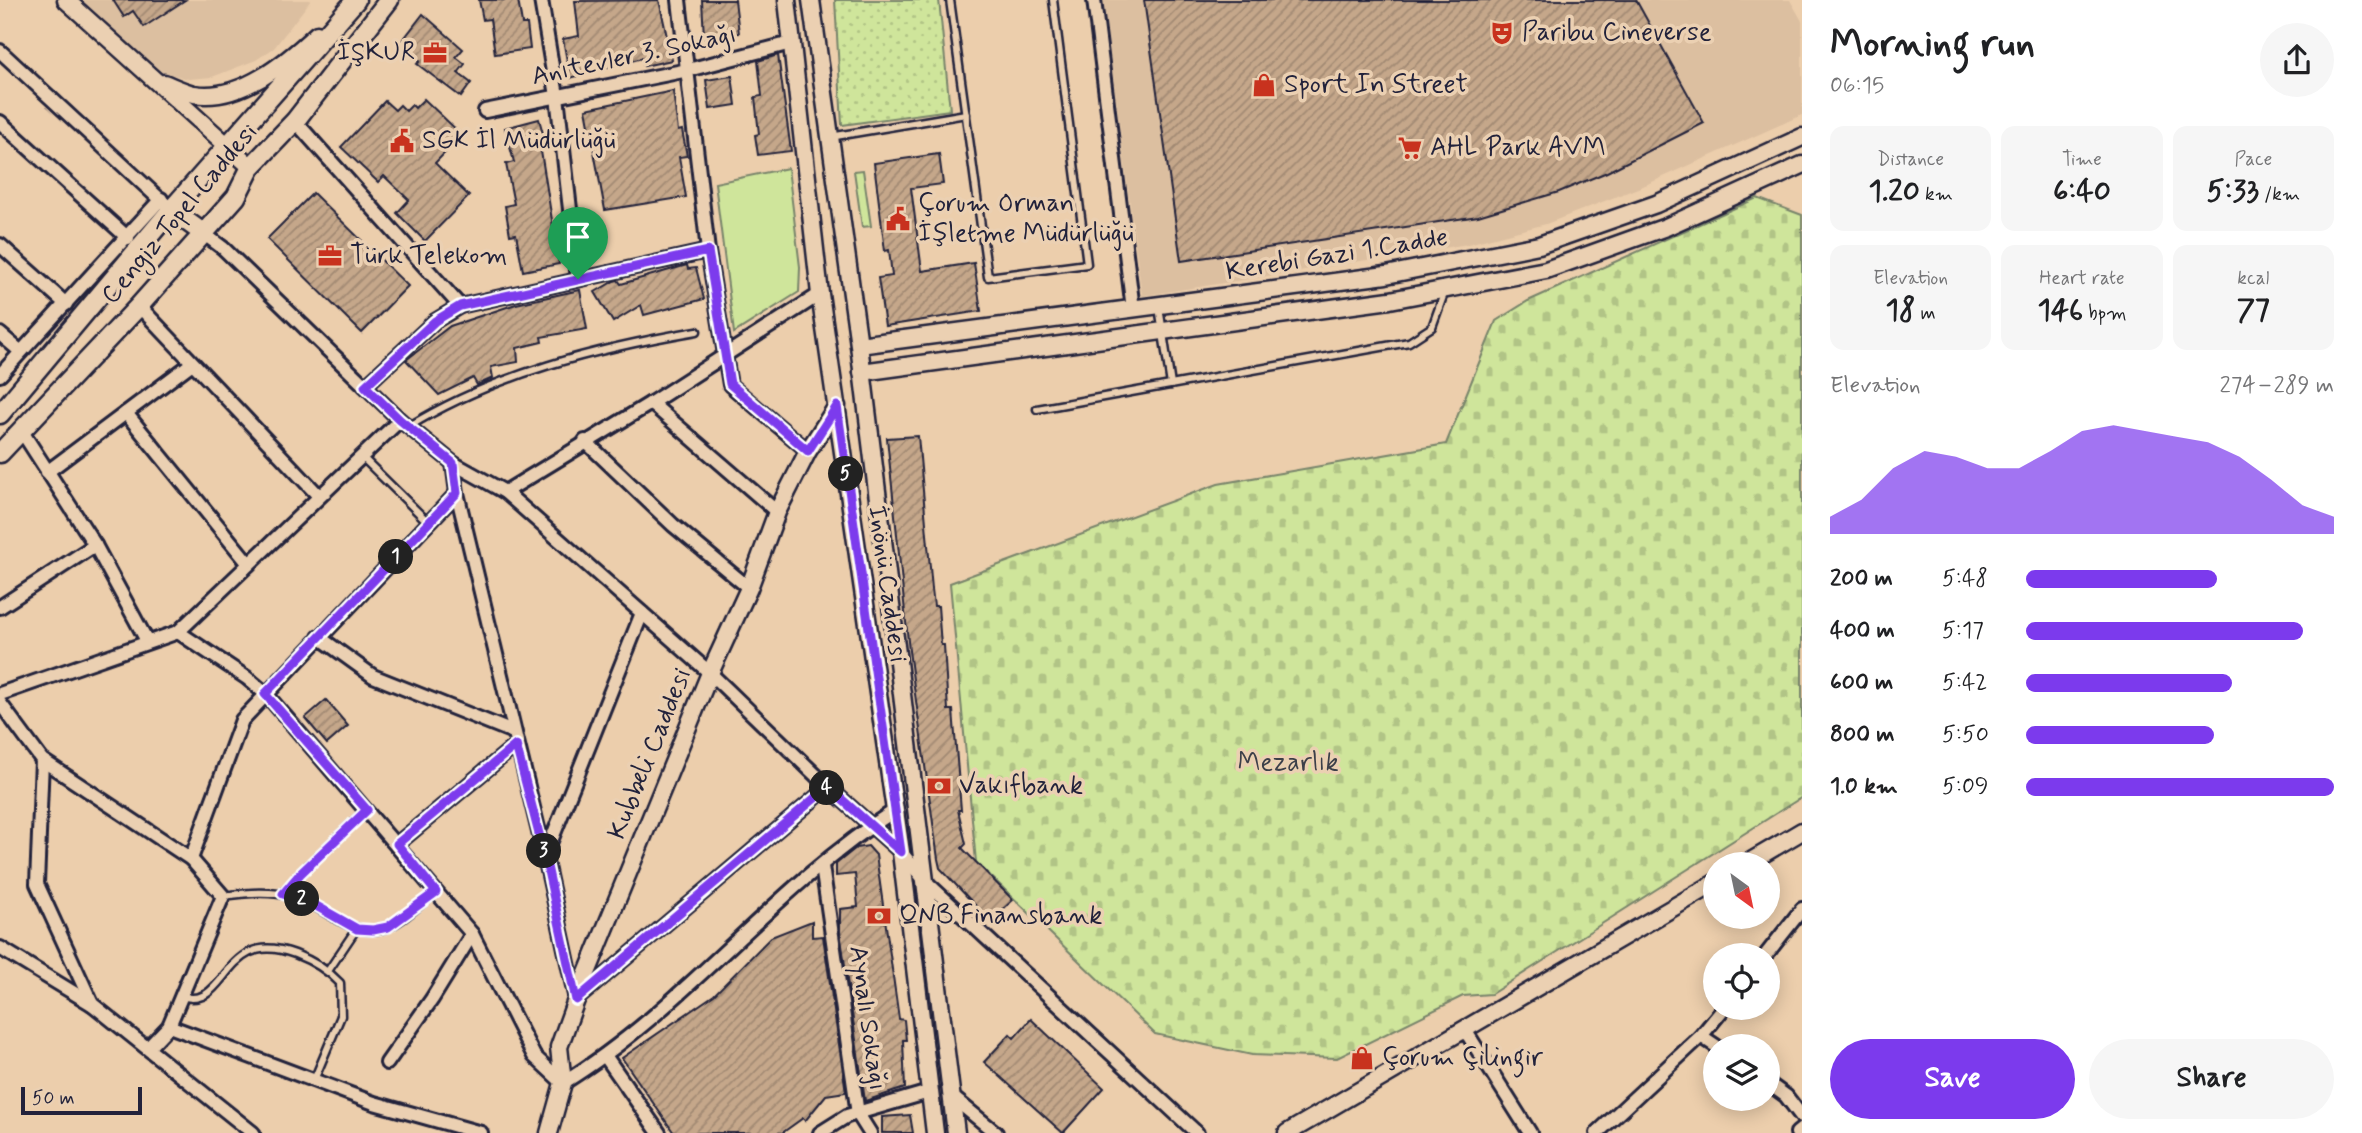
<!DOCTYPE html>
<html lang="en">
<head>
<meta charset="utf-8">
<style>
  body { margin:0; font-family:Mynerve,sans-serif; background:#f6f6f6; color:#202124; height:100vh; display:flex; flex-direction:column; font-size:26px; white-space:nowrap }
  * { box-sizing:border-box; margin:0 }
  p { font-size:23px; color:#757577 }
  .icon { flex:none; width:38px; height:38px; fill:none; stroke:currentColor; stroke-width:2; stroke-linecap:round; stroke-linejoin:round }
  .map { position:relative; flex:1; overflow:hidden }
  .drawer { display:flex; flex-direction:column; background:#fff; width:560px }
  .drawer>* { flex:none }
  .needle { width:46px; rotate:147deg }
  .buttons { position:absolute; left:1703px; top:852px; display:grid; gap:14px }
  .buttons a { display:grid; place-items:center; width:77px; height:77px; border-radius:50%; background:#fff; box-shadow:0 4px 18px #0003; font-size:35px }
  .scale { position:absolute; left:21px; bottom:18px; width:121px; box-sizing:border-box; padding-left:7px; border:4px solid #22223b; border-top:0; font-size:19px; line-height:24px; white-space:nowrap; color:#22223b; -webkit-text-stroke:5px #ebd0b2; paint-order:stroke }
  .pin { position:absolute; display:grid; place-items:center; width:60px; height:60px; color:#fff; margin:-72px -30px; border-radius:50% 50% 50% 0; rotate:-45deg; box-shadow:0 0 7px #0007 }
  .pin .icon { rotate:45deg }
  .km { position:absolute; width:35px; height:35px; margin:-18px; border-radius:50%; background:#222; color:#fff; font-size:19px; line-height:35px; text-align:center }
  .round { display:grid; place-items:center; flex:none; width:74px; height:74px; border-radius:37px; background:#f6f6f6 }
  .head { display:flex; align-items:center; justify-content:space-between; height:119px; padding:0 28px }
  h1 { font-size:38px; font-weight:700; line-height:52px }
  .stats { display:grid; grid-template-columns:repeat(3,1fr); gap:10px; height:119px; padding:7px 28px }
  .stats div { display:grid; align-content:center; border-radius:14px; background:#f6f6f6; text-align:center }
  .stats b { font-size:30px; font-weight:700 }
  .stats small { font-size:19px; font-weight:400 }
  .stats p { font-size:19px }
  .chart { height:196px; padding:14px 28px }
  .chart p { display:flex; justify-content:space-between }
  .chart svg { width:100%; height:126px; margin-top:7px; fill:#7c3aed; opacity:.7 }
  .cta { display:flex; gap:14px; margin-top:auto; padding:14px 28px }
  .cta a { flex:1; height:80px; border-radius:42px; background:#7c3aed; color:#fff; font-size:28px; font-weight:700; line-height:80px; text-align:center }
  .cta a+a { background:#f6f6f6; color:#202124 }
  ul { padding:0 28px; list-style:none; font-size:23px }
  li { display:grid; grid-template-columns:112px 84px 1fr; align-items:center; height:52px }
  li i { height:18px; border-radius:9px; background:#7c3aed }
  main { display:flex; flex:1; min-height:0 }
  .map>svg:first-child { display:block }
  .built { fill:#dcbfa0 }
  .grass { fill:#cfe59b; stroke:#78846b; stroke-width:2 }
  .cemetery { fill:url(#cemetery-stones); stroke:#78846b; stroke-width:2 }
  .park { fill:url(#park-dots); stroke:#78846b; stroke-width:2 }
  .building { fill:url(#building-hatch); stroke:#22223b; stroke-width:2 }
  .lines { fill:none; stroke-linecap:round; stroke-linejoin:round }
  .service-casing { stroke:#22223b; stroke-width:11 }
  .minor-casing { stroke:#22223b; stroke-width:18 }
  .tertiary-casing { stroke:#22223b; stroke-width:21 }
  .secondary-casing { stroke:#22223b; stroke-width:23 }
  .service { stroke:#ebd0b2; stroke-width:6 }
  .minor { stroke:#ebd0b2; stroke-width:12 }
  .tertiary { stroke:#ebd0b2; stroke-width:16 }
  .secondary { stroke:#ebd0b2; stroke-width:18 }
  .route-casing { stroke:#fff; stroke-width:14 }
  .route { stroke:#7c3aed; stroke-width:9 }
  .labels { text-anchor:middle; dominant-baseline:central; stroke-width:7; stroke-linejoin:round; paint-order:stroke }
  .poi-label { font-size:26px; fill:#22223b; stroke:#ebd0b2; text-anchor:start }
  .street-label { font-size:26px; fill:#22223b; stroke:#ebd0b2 }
  .park-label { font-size:26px; fill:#3c3f49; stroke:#ebd0b2 }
</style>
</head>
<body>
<main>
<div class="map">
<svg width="1802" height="1133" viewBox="0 0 1802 1133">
  <defs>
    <pattern id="cemetery-stones" width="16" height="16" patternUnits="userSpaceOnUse" patternTransform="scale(1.75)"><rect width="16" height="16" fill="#cfe59b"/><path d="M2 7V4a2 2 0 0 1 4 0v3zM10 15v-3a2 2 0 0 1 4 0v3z" fill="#b1c486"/></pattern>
    <pattern id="park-dots" width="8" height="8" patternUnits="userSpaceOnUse" patternTransform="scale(1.75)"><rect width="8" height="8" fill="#cfe59b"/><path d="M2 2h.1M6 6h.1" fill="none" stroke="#b1c486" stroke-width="1.8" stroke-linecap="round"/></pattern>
    <pattern id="building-hatch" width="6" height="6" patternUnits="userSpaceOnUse" patternTransform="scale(1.75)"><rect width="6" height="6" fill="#c5a78a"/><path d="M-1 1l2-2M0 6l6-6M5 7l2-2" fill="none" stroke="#a08872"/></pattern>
  </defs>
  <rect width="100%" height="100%" fill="#ecceac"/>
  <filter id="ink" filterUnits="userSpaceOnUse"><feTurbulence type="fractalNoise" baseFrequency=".0143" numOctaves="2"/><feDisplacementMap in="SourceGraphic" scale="14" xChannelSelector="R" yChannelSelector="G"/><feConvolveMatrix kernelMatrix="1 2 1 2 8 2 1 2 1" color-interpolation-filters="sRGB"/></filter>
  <g filter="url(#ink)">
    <!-- built -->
    <g class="built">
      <polygon points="82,0 311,0 274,48 256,60 212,77 189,79 154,70"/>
      <polygon points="1103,0 1790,0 1802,21 1802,115 1643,186 1546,224 1468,244 1142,296"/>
    </g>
    <!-- grass -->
    <g class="grass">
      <polygon points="788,168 800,267 799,292 734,333 715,183"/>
      <polygon points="863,170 871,226 862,227 854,171"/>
    </g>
    <!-- cemetery -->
    <polygon class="cemetery" points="1757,198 1802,215 1802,797 1491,994 1463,996 1337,1058 1252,1055 1155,1034 976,862 950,583 1218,484 1446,444 1496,321 1528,301"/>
    <!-- park -->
    <polygon class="park" points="835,0 939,0 950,110 842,125"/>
    <!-- building -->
    <g class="building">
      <polygon points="113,0 185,0 144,27 133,11 124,17"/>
      <polygon points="479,0 518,0 522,24 527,24 530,49 495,54 490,19 483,20"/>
      <polygon points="659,0 672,60 644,66 642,58 570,78 563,39 579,36 575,1"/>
      <polygon points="702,0 735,0 739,33 704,37"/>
      <polygon points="1144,0 1636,0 1704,123 1607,172 1559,192 1478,216 1181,261"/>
      <polygon points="423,14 463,49 456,57 465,64 458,73 471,83 461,97 417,64 420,61 399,45"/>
      <polygon points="778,55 791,151 758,155 755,135 759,134 755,97 762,96 758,61"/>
      <polygon points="732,76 736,105 710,109 706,80"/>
      <polygon points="673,91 678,131 682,130 687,156 679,157 686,197 605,210 586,109"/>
      <polygon points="424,99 462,135 435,163 469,196 425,241 397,213 409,200 384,176 378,182 341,147 385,101 395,110 400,105 406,111 412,105 415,108"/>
      <polygon points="539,119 546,144 540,145 559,264 523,271 516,234 510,235 505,206 514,204 506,164 514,162 505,128"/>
      <polygon points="939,154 943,184 911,188 922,271 974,263 981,311 885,326 878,278 892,276 889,250 885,251 874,163"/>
      <polygon points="313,193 408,286 362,333 267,239"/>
      <polygon points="687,265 688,269 696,268 704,299 644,315 641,305 613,322 595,292 614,281 618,280 621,284"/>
      <polygon points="580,290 587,329 541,337 542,342 517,348 518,362 491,367 493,378 477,385 473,378 439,395 406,360 450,326 516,304"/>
      <polygon points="918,436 932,589 934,606 938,606 941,645 944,645 948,710 953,710 961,810 958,810 966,844 962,848 1013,900 990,921 940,868 938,859 909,651 887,438"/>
      <polygon points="326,700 348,726 327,744 305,718"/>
      <polygon points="868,846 876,855 899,1019 904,1020 906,1040 903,1040 905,1088 865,1101 840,932 840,909 858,907 855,874 836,876 836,864 856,848"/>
      <polygon points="812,921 812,937 823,936 846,1092 826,1095 805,1121 803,1118 782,1133 674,1133 622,1058 714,995 771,937"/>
      <polygon points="1031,1019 1104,1088 1063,1133 984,1062 1010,1034 1014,1038"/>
      <polygon points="910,1115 913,1133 882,1133 882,1117"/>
    </g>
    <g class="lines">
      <!-- service casing -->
      <g class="service-casing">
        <g id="service">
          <polyline points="950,0 988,277 1087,264 1053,0"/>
          <polyline points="830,137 966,114"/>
          <polyline points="1159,307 1171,385"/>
          <polyline points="1037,409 1409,342 1432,327 1445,291"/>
          <path d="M408,427C494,374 598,348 697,331"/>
          <polyline points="361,456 428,522"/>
          <polyline points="283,894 300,874 365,811"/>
          <path d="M223,896C247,893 269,890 293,897C323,905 350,938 383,929C401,924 421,903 436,892"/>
          <polyline points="328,971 357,928"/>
          <path d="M181,996C229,1012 221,926 295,954C313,961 327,969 340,983L341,1016L314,1080"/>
        </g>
      </g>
      <!-- minor casing -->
      <g class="minor-casing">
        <g id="minor">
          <polyline points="541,0 557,96 578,279"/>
          <polyline points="679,0 708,251 730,385 808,451"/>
          <polyline points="1094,0 1133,309"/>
          <polyline points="0,51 166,205"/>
          <polyline points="485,111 688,70 791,43"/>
          <polyline points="295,121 460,306"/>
          <polyline points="0,122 128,238"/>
          <polyline points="203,233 223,248 400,420 453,463 505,492 710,673 828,787 901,852 926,882 1197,1133"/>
          <polyline points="0,245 66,304"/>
          <polyline points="139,306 319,496"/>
          <polyline points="0,334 20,351"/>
          <polyline points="0,375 161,199"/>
          <polyline points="365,386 435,321 460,306 708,251"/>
          <polyline points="651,403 777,512"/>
          <polyline points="126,413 249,564"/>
          <polyline points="21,430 95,545 147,641"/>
          <polyline points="585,441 673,525 749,588"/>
          <polyline points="453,463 457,493 545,857 576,1000 828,787"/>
          <polyline points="47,472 191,364"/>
          <polyline points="505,492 651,403 820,294"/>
          <polyline points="0,607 95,545"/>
          <path d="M178,632L247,678L266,694L472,934L534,1056L563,1083C685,1008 774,887 894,811"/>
          <polyline points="319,637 373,676 513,732"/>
          <polyline points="0,694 178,632 400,420"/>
          <polyline points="0,703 42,760 191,859 223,896 169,1026 148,1048"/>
          <polyline points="42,760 37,884 92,1004"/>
          <polyline points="397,844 516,745"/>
          <polyline points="545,856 642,613"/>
          <polyline points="191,859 242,720 457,493"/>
          <polyline points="822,866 858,1114 870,1133"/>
          <polyline points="0,948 92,1004 253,1133"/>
          <polyline points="1765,956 1802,909"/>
          <polyline points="169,1026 374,1103 481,1133"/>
          <polyline points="1465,1030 1530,1133"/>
          <polyline points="1701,1036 1716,1046"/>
          <polyline points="606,1057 659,1133"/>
          <polyline points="387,1063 432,999 472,934"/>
          <polyline points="1768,1083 1786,1096 1802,1117"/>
          <polyline points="950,1095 996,1133"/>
          <polyline points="820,1133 847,1116 929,1092"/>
          <polyline points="1597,1133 1701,1036 1724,1008"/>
          <polyline points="1797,1133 1802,1129"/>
        </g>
      </g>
      <!-- tertiary casing -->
      <g class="tertiary-casing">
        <g id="tertiary">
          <polyline points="66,0 251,167"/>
          <polyline points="787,0 820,294 901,852 935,1133"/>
          <polyline points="811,0 859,345 956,1133"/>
          <path d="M164,83C174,87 184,92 194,94C240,102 287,62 317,34"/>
          <polyline points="859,345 1386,275 1539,245 1656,204 1802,137"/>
          <polyline points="862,372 1390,300 1546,270 1666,227 1802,165"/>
          <polyline points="1746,864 1802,831"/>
          <polyline points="549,1133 563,1083 559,1047 576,1000 710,673 749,588 777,512 808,451 837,406"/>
          <polyline points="1287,1133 1715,883"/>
        </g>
      </g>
      <!-- secondary casing -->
      <g class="secondary-casing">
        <g id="secondary">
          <polyline points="171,210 203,233"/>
          <polyline points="0,414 171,210 356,0"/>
          <polyline points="0,453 139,306 236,197 251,167 295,121 389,0"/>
        </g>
      </g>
      <!-- service -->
      <use href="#service" class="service"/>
      <!-- minor -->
      <use href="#minor" class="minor"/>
      <!-- tertiary -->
      <use href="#tertiary" class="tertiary"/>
      <!-- secondary -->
      <use href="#secondary" class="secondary"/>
    </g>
  </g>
  <g class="lines" filter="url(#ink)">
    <!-- route casing -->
    <g class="route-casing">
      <polygon id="route" points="708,251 730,384 808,451 837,406 901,852 828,787 576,1000 545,857 516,745 397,844 436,892 388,927 373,930 357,929 311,903 283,894 300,874 367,810 265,694 457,493 453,463 400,420 365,386 435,321 460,306"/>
    </g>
    <!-- route -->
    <use href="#route" class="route"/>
  </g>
  <!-- icons -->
  <defs>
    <g id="theatre-bare" transform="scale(1.89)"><path d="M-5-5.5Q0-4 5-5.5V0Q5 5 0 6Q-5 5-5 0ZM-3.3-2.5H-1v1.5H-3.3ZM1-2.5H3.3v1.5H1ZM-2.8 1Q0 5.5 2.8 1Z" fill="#c8321e" stroke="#ebd0b2" stroke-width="2.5" paint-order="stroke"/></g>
    <g id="office-bare" transform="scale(1.89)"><path d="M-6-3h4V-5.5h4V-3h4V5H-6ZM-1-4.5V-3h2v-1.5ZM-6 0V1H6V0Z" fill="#c8321e" stroke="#ebd0b2" stroke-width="2.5" paint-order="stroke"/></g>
    <g id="shop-bare" transform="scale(1.89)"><path d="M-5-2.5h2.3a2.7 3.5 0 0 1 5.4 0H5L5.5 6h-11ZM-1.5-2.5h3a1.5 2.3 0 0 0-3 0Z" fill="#c8321e" stroke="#ebd0b2" stroke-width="2.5" paint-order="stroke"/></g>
    <g id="civic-bare" transform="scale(1.89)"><path d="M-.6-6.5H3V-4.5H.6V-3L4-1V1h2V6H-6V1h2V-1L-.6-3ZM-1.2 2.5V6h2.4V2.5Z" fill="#c8321e" stroke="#ebd0b2" stroke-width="2.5" paint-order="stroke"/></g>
    <g id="supermarket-bare" transform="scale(1.89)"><path d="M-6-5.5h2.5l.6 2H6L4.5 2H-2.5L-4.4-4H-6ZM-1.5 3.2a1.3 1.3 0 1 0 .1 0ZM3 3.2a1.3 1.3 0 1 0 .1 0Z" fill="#c8321e" stroke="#ebd0b2" stroke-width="2.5" paint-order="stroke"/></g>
    <g id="bank-bare" transform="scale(1.89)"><path d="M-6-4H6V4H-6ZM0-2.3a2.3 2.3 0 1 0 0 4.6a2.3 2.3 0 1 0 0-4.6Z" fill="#c8321e" stroke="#ebd0b2" stroke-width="2.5" paint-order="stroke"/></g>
  </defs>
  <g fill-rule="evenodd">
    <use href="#theatre-bare" x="1502" y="33"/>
    <use href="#office-bare" x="435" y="53"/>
    <use href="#shop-bare" x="1264" y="85"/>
    <use href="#civic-bare" x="402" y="141"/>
    <use href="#supermarket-bare" x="1410" y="148"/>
    <use href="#civic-bare" x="898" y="219"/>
    <use href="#office-bare" x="330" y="256"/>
    <use href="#bank-bare" x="939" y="786"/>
    <use href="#bank-bare" x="879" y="916"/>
    <use href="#shop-bare" x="1362" y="1058"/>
  </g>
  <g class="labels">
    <!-- poi labels -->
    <g class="poi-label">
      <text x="1522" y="33">Paribu Cineverse</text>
      <text x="415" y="53" text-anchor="end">İŞKUR</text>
      <text x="1284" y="85">Sport In Street</text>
      <text x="422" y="141">SGK İl Müdürlüğü</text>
      <text x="1430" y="148">AHL Park AVM</text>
      <text x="918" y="204">Çorum Orman<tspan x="918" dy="30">İşletme Müdürlüğü</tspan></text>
      <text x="350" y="256">Türk Telekom</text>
      <text x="959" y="786">Vakıfbank</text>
      <text x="899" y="916">QNB Finansbank</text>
      <text x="1382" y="1058">Çorum Çilingir</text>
    </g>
    <!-- street labels -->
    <g class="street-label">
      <text transform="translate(634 56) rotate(-12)">Anıtevler 3. Sokağı</text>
      <text transform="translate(180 214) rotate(-50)">Cengiz Topel Caddesi</text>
      <text transform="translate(1337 255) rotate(-9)">Kerebi Gazi 1.Cadde</text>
      <text transform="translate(887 584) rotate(82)">İnönü Caddesi</text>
      <text transform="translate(650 754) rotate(-68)">Kubbeli Caddesi</text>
      <text transform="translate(867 1018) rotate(82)">Aynalı Sokağı</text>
    </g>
    <!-- park labels -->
    <g class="park-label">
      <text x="1288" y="763">Mezarlık</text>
    </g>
  </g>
</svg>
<div class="buttons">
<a><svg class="needle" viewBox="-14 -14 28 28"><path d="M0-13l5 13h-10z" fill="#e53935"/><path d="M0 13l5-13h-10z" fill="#757577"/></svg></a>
<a><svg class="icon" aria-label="locate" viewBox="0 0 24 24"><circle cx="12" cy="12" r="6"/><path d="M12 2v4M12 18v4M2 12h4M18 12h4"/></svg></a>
<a><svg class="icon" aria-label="layers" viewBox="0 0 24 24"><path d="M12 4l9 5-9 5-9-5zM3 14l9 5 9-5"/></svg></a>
</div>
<div class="scale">50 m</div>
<div class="pin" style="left:578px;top:279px;background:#1e9e55"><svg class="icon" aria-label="arrive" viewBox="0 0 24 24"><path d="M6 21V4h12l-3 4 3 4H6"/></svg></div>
<b class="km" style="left:396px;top:557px">1</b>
<b class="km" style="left:302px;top:899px">2</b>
<b class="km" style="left:544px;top:851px">3</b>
<b class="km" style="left:827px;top:788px">4</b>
<b class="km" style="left:846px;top:474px">5</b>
</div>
<section class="drawer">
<div class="head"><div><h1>Morning run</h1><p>06:15</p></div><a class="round"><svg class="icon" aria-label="share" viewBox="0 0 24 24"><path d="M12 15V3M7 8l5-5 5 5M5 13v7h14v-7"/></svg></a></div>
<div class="stats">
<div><p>Distance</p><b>1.20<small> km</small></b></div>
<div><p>Time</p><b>6:40</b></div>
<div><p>Pace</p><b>5:33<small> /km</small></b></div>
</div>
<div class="stats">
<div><p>Elevation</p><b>18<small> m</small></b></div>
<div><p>Heart rate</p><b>146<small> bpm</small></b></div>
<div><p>kcal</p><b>77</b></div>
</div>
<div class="chart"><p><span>Elevation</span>274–289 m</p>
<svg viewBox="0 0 160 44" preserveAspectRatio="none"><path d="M0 44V38L10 32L20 21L30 15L40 17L50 21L60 21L70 15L80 8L90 6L100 8L110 10L120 12L130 17L140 25L150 34L160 38V44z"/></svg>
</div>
<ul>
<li><b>200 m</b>5:48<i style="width:62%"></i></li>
<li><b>400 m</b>5:17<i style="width:90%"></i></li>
<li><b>600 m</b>5:42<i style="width:67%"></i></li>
<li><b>800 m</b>5:50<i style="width:61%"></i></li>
<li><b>1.0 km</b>5:09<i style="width:100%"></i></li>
</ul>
<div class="cta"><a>Save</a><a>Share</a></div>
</section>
</main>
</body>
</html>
